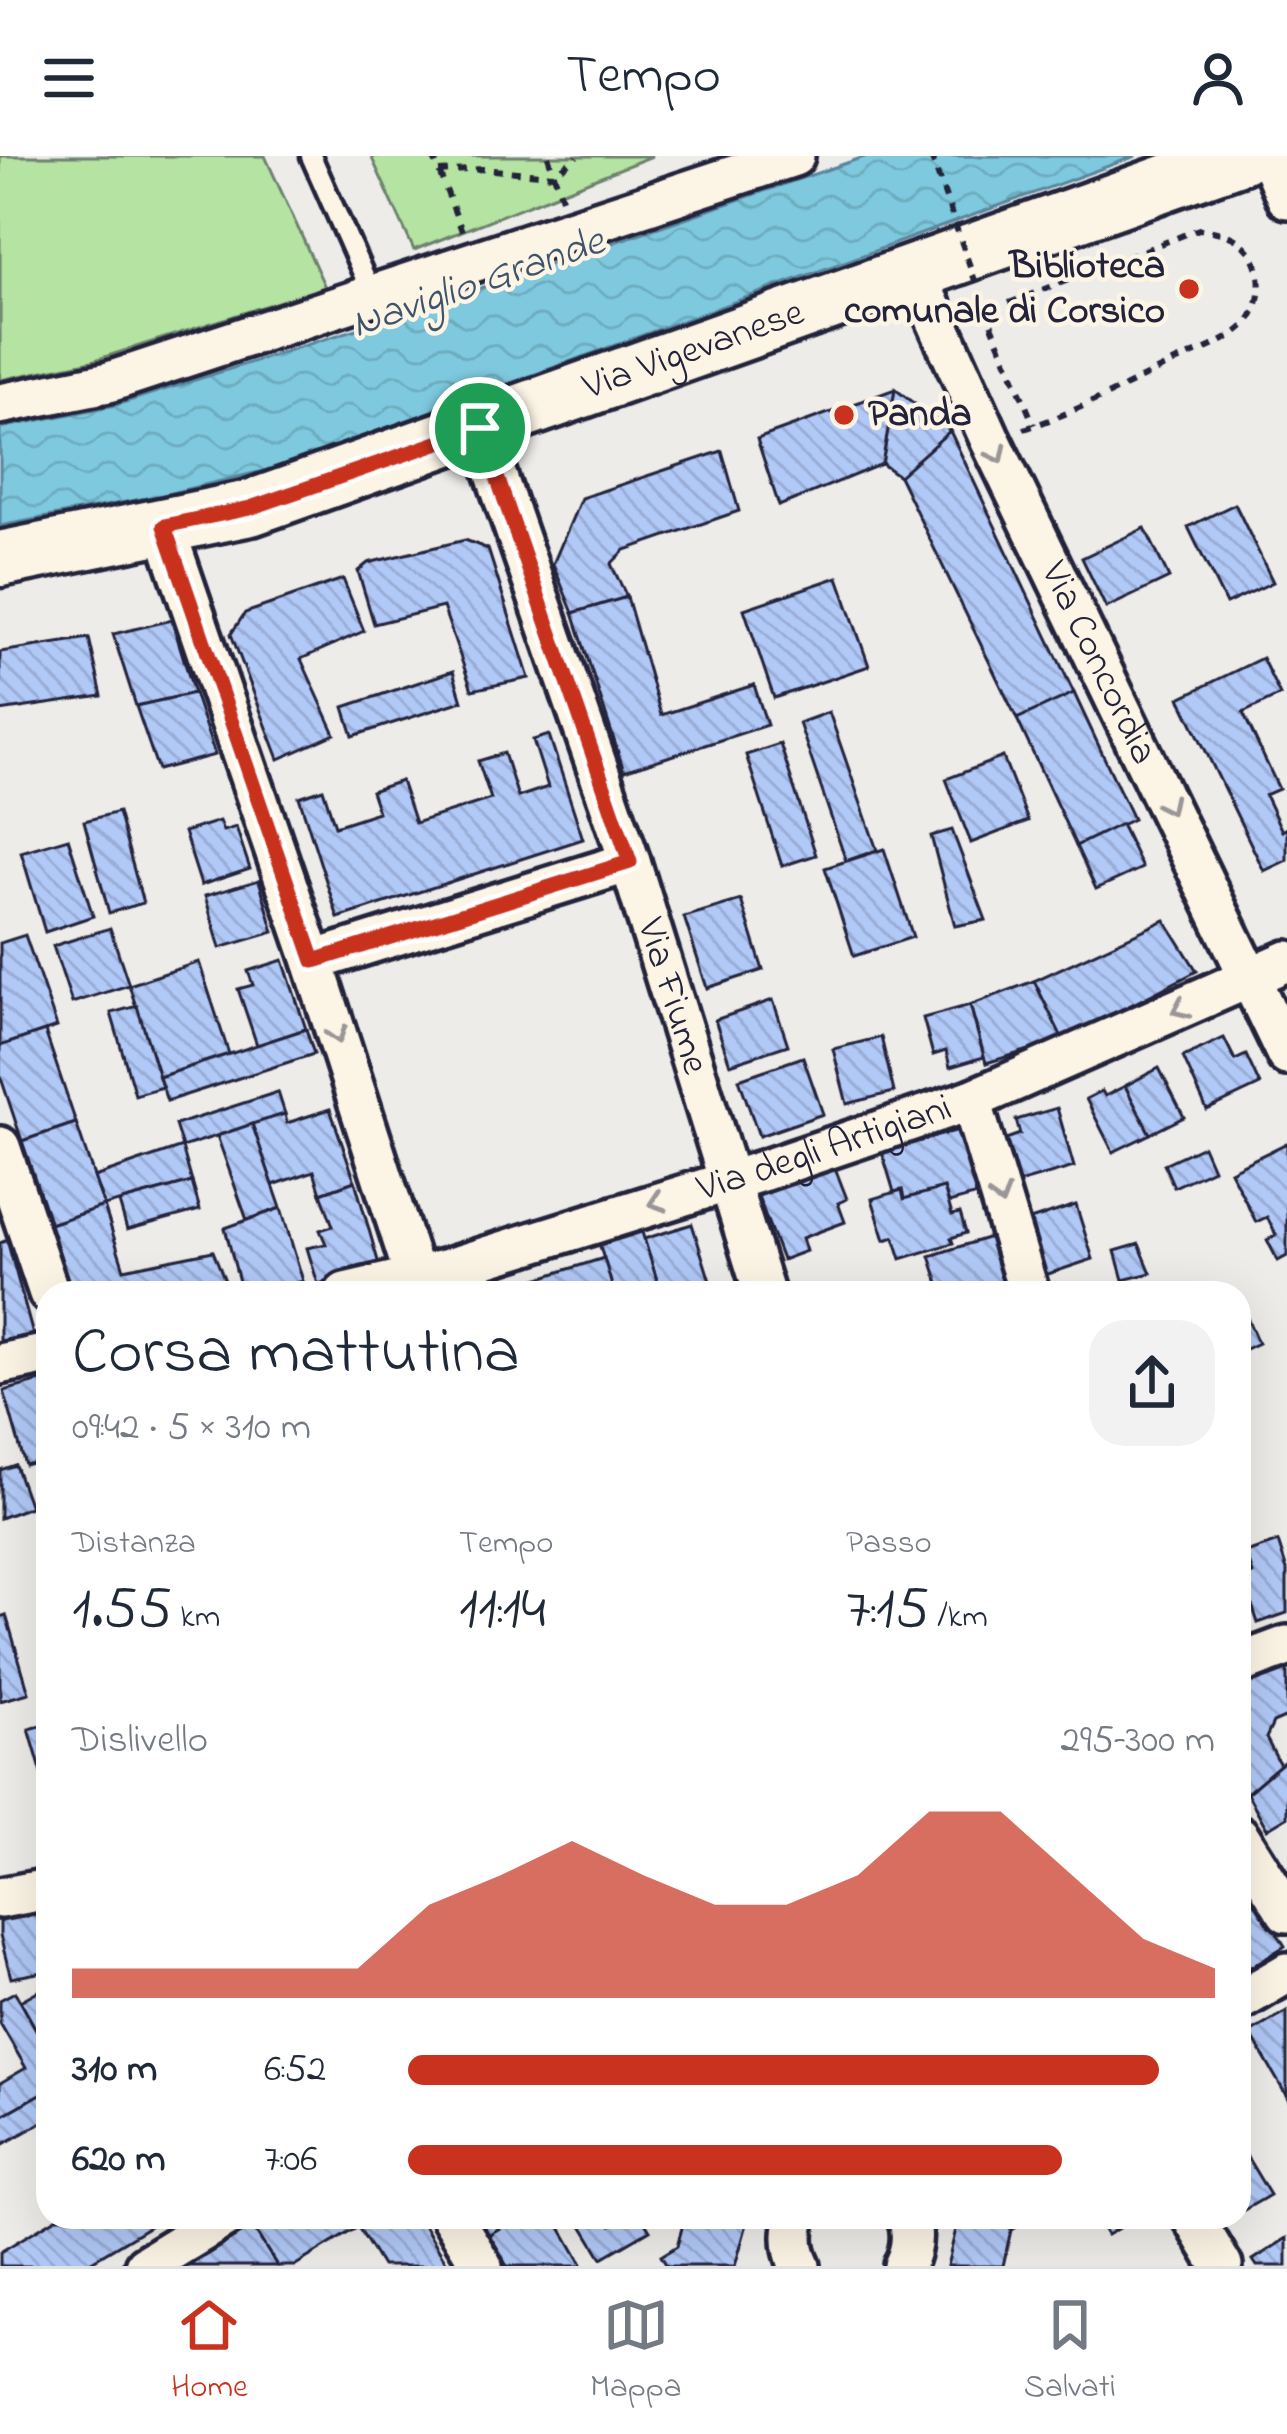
<!DOCTYPE html>
<html lang="it">
<head>
<meta charset="utf-8">
<style>
  body { margin:0; font-family:"Indie Flower",sans-serif; background:#f2f2f3; color:#1f2937; height:100vh; display:flex; flex-direction:column; font-size:45px; white-space:nowrap }
  * { box-sizing:border-box; margin:0 }
  p { font-size:39px; color:#747a83 }
  .icon { flex:none; width:66px; height:66px; fill:none; stroke:currentColor; stroke-width:2; stroke-linecap:round; stroke-linejoin:round }
  .map { position:relative; flex:1; overflow:hidden }
  .drawer { position:absolute; left:36px; top:1125px; width:1215px; height:948px; display:flex; flex-direction:column; background:#fff; border-radius:36px; box-shadow:0 12px 48px #0002 }
  .drawer>* { flex:none }
  .pin { position:absolute; display:grid; place-items:center; width:102px; height:102px; color:#fff; margin:-51px; border:6px solid #fff; border-radius:50%; box-shadow:0 3px 12px #0007 }
  .round { display:grid; place-items:center; flex:none; width:126px; height:126px; border-radius:36px; background:#f2f2f3 }
  .headline { display:flex; align-items:center; justify-content:space-between; height:204px; padding:0 36px }
  h1 { font-size:66px; font-weight:600; line-height:90px }
  .figures { display:grid; grid-template-columns:repeat(3,1fr); gap:18px; height:204px; padding:12px 36px }
  .figures div { display:grid; align-content:center }
  .figures b { font-size:60px; font-weight:600 }
  .figures small { font-size:33px; font-weight:400 }
  .figures p { font-size:33px }
  .chart { height:336px; padding:24px 36px }
  .chart p { display:flex; justify-content:space-between }
  .chart svg { width:100%; height:216px; margin-top:12px; fill:#c8321e; opacity:.7 }
  ul { padding:0 36px; list-style:none; font-size:39px }
  li { display:grid; grid-template-columns:192px 144px 1fr; align-items:center; height:90px }
  li i { height:30px; border-radius:15px; background:#c8321e }
  header { display:flex; justify-content:space-between; align-items:center; height:156px; padding:0 36px; background:#fff; font-size:54px; font-weight:600 }
  .menu { display:flex; justify-content:space-around; align-items:center; height:168px; border-top:3px solid #e0e1e3; background:#fff; font-size:33px; color:#747a83 }
  .menu a { display:grid; justify-items:center; gap:6px }
  .menu .current { color:#c8321e }
  .map>svg:first-child { display:block }
  .green { fill:#b5e3a1; stroke:#6c826e; stroke-width:3 }
  .water { fill:url(#water-waves); stroke:#59869d; stroke-width:3 }
  .building { fill:url(#building-back-hatch); stroke:#22223b; stroke-width:3 }
  .lines { fill:none; stroke-linecap:round; stroke-linejoin:round }
  .lane-casing { stroke:#22223b; stroke-width:27 }
  .street-casing { stroke:#22223b; stroke-width:48 }
  .secondary-casing { stroke:#22223b; stroke-width:63 }
  .path { stroke:#22223b; stroke-width:6; stroke-dasharray:9 9; stroke-linecap:butt }
  .lane { stroke:#fcf5e5; stroke-width:18 }
  .street { stroke:#fcf5e5; stroke-width:39 }
  .secondary { stroke:#fcf5e5; stroke-width:54 }
  .path-bridge { stroke:#22223b; stroke-width:6; stroke-dasharray:9 9; stroke-linecap:butt }
  .oneway { stroke:#9a9698 }
  .route-casing { stroke:#fff; stroke-width:24 }
  .route { stroke:#c8321e; stroke-width:15 }
  .poi-dot { fill:#c8321e; stroke:#fcf5e5; stroke-width:4.5 }
  .labels { text-anchor:middle; dominant-baseline:central; stroke-width:9; stroke-linejoin:round; paint-order:stroke }
  .poi-label { font-size:39px; font-weight:bold; fill:#22223b; stroke:#fcf5e5; text-anchor:end }
  .street-label { font-size:39px; fill:#22223b; stroke:#fcf5e5 }
  .water-label { font-size:42px; font-style:italic; fill:#3e546c; stroke:#fcf5e5 }
</style>
</head>
<body>
<header><svg class="icon" aria-label="menu" viewBox="0 0 24 24"><path d="M4 6h16M4 12h16M4 18h16"/></svg>Tempo<svg class="icon" aria-label="person" viewBox="0 0 24 24"><circle cx="12" cy="8" r="4"/><path d="M4 21q1-7 8-7t8 7"/></svg></header>
<div class="map">
<svg width="1287" height="2110" viewBox="0 0 1287 2110">
  <defs>
    <pattern id="water-waves" width="16" height="10" patternUnits="userSpaceOnUse" patternTransform="scale(3)"><rect width="16" height="10" fill="#7ec9de"/><path d="M0 5q4-4 8 0t8 0" fill="none" stroke="#6dacbf"/></pattern>
    <pattern id="building-back-hatch" width="6" height="6" patternUnits="userSpaceOnUse" patternTransform="scale(3)"><rect width="6" height="6" fill="#b1c9f7"/><path d="M-1 5l2 2M0 0l6 6M5-1l2 2" fill="none" stroke="#98acd5"/></pattern>
  </defs>
  <rect width="100%" height="100%" fill="#edece9"/>
  <filter id="ink" filterUnits="userSpaceOnUse"><feTurbulence type="fractalNoise" baseFrequency=".00833" numOctaves="2"/><feDisplacementMap in="SourceGraphic" scale="24" xChannelSelector="R" yChannelSelector="G"/><feConvolveMatrix kernelMatrix="1 2 1 2 8 2 1 2 1" color-interpolation-filters="sRGB"/></filter>
  <g filter="url(#ink)">
    <!-- green -->
    <g class="green">
      <polygon points="0,0 265,0 325,131 92,205 0,224"/>
      <polygon points="371,0 652,0 414,94"/>
    </g>
    <!-- water -->
    <polygon class="water" points="867,0 1136,0 276,312 162,339 0,370 0,272 116,249 398,160"/>
    <!-- building -->
    <g class="building">
      <polygon points="895,233 950,275 899,320 882,308"/>
      <polygon points="895,233 882,308 779,350 757,283"/>
      <polygon points="950,275 1074,537 1017,563 899,320"/>
      <polygon points="722,295 739,355 625,394 611,408 627,441 573,457 553,408 581,342"/>
      <polygon points="1235,348 1273,426 1226,448 1188,371"/>
      <polygon points="1145,372 1169,422 1106,452 1082,402"/>
      <polygon points="465,384 488,393 529,522 472,534 443,451 374,468 358,415 368,407"/>
      <polygon points="838,421 869,510 774,542 744,453"/>
      <polygon points="343,423 364,475 301,503 335,578 279,603 231,478 245,457"/>
      <polygon points="627,441 661,559 754,529 767,569 624,615 573,457"/>
      <polygon points="172,464 194,537 136,550 113,478"/>
      <polygon points="89,482 102,540 0,555 0,496"/>
      <polygon points="1262,502 1280,539 1243,557 1279,633 1265,639 1282,675 1287,672 1287,704 1264,715 1180,542"/>
      <polygon points="453,515 462,545 353,580 344,551"/>
      <polygon points="194,537 215,599 158,614 136,550"/>
      <polygon points="1074,537 1133,663 1076,690 1017,563"/>
      <polygon points="829,556 877,694 846,705 799,567"/>
      <polygon points="549,579 583,683 338,762 299,641 323,633 335,670 378,656 371,635 401,625 415,667 491,643 478,605 504,597 518,641 548,631 533,584"/>
      <polygon points="780,588 816,699 782,710 746,599"/>
      <polygon points="1003,601 1028,665 971,687 946,623"/>
      <polygon points="118,656 143,747 109,757 84,665"/>
      <polygon points="219,665 223,675 236,671 250,713 201,729 184,676"/>
      <polygon points="1121,668 1142,712 1096,733 1076,690"/>
      <polygon points="952,674 986,764 955,770 931,680"/>
      <polygon points="68,682 93,760 45,776 21,696"/>
      <polygon points="884,693 913,781 854,800 825,712"/>
      <polygon points="259,724 274,776 220,792 205,740"/>
      <polygon points="741,744 763,814 707,832 684,761"/>
      <polygon points="1165,764 1197,815 1063,884 1034,825"/>
      <polygon points="110,772 129,829 72,847 53,790"/>
      <polygon points="25,779 57,871 0,890 0,787"/>
      <polygon points="283,804 306,873 257,889 238,833 253,829 248,815"/>
      <polygon points="199,806 229,898 159,921 129,829"/>
      <polygon points="1034,825 1063,884 986,907 970,849"/>
      <polygon points="773,844 788,889 730,908 715,864"/>
      <polygon points="970,849 984,901 950,911 946,895 933,899 923,862"/>
      <polygon points="137,850 162,931 135,939 111,857"/>
      <polygon points="306,873 314,898 167,945 159,921"/>
      <polygon points="45,875 76,967 22,985 0,919 0,890"/>
      <polygon points="881,881 894,936 847,948 833,893"/>
      <polygon points="1224,882 1235,904 1246,899 1260,929 1207,954 1183,901"/>
      <polygon points="803,901 823,958 759,980 739,923"/>
      <polygon points="1159,912 1184,961 1150,978 1125,930"/>
      <polygon points="1125,930 1150,978 1113,996 1086,943 1102,935 1105,940"/>
      <polygon points="278,936 285,958 182,991 175,969"/>
      <polygon points="1057,952 1074,1011 1019,1027 1006,983 1020,978 1016,964"/>
      <polygon points="330,953 355,1025 321,1037 314,1015 273,1029 252,968 285,958 287,967"/>
      <polygon points="76,967 104,1050 50,1068 22,985"/>
      <polygon points="252,968 281,1052 247,1064 217,980"/>
      <polygon points="962,973 981,1038 949,1047 944,1032 904,1043 902,1034 894,1036 882,996"/>
      <polygon points="1287,987 1287,1100 1278,1105 1267,1084 1276,1079 1267,1061 1256,1066 1230,1015"/>
      <polygon points="1203,990 1213,1013 1174,1031 1164,1008"/>
      <polygon points="182,991 192,1026 104,1050 94,1021"/>
      <polygon points="835,1012 847,1043 838,1047 845,1066 802,1082 806,1095 782,1104 758,1040"/>
      <polygon points="355,1025 380,1112 318,1128 307,1092 326,1088 320,1074 333,1070 321,1037"/>
      <polygon points="192,1026 200,1054 127,1074 119,1046"/>
      <polygon points="944,1032 952,1059 960,1057 966,1077 951,1082 953,1087 901,1103 894,1081 885,1084 872,1043 902,1034 904,1043"/>
      <polygon points="1076,1049 1093,1103 1042,1120 1024,1066"/>
      <polygon points="104,1050 124,1113 213,1095 230,1137 72,1137 50,1068"/>
      <polygon points="281,1052 303,1125 260,1137 242,1137 225,1072"/>
      <polygon points="692,1068 710,1125 671,1137 661,1137 644,1083"/>
      <polygon points="641,1073 661,1137 614,1137 599,1087"/>
      <polygon points="990,1081 1007,1133 995,1137 942,1137 930,1100"/>
      <polygon points="7,1084 35,1186 0,1193 0,1087"/>
      <polygon points="1139,1088 1151,1117 1123,1124 1115,1095"/>
      <polygon points="604,1102 614,1137 492,1137"/>
      <polygon points="1239,1143 1258,1187 1239,1196"/>
      <polygon points="48,1223 48,1303 25,1309 4,1235"/>
      <polygon points="15,1309 30,1351 0,1362 0,1314"/>
      <polygon points="1278,1386 1287,1414 1287,1457 1258,1467 1243,1422 1253,1418 1246,1397"/>
      <polygon points="6,1459 29,1537 0,1545 0,1461"/>
      <polygon points="1287,1512 1287,1561 1273,1567 1266,1582 1280,1609 1247,1637 1239,1625 1239,1527"/>
      <polygon points="48,1568 48,1638 29,1573"/>
      <polygon points="1287,1603 1287,1661 1267,1673 1247,1637"/>
      <polygon points="1241,1719 1285,1790 1239,1818 1239,1720"/>
      <polygon points="48,1757 48,1815 11,1822 0,1780 0,1765"/>
      <polygon points="43,1832 48,1841 48,1895 20,1845"/>
      <polygon points="15,1836 48,1895 48,1934 0,1961 0,1927 26,1912 0,1867 0,1844"/>
      <polygon points="1287,1855 1287,1941 1250,1877"/>
      <polygon points="48,1934 48,1963 0,1990 0,1961"/>
      <polygon points="1241,1991 1270,2039 1239,2057 1239,1992"/>
      <polygon points="58,2061 144,2061 150,2070 83,2110 0,2110 0,2096"/>
      <polygon points="268,2061 419,2061 449,2110 382,2110 358,2071 294,2110 277,2110 252,2070"/>
      <polygon points="477,2061 519,2061 488,2079"/>
      <polygon points="519,2061 555,2061 583,2110 507,2110 488,2079"/>
      <polygon points="577,2061 606,2061 611,2069 625,2061 642,2061 650,2074 602,2102"/>
      <polygon points="685,2061 749,2061 735,2110 667,2110 661,2100 677,2090"/>
      <polygon points="959,2061 1035,2061 1011,2074 1003,2110 947,2110"/>
      <polygon points="1096,2061 1137,2061 1107,2079"/>
      <polygon points="252,2070 277,2110 188,2110"/>
      <polygon points="1287,2082 1287,2110 1257,2110 1253,2104"/>
    </g>
    <g class="lines">
      <!-- lane casing -->
      <g class="lane-casing">
        <polyline id="lane" points="311,0 373,140"/>
      </g>
      <!-- street casing -->
      <g class="street-casing">
        <g id="street">
          <polyline points="1269,0 1287,42"/>
          <path id="s1" d="M915,116L990,283L1287,899"/>
          <polyline points="0,248 109,226 794,0"/>
          <path id="s2" d="M480,272L630,706L764,1137"/>
          <polyline points="164,370 313,805 420,1137"/>
          <polyline points="313,805 630,706"/>
          <polyline points="971,944 1029,1137"/>
          <polyline points="0,991 49,1137"/>
          <path id="s3" d="M345,1137L444,1114L762,1015L971,944L1287,805"/>
          <polyline points="0,1208 48,1198"/>
          <polyline points="1239,1508 1287,1490"/>
          <polyline points="1239,1680 1287,1756"/>
          <polyline points="0,1742 48,1733"/>
          <polyline points="1239,1845 1287,1817"/>
          <polyline points="452,2061 482,2110"/>
          <path d="M796,2061C791,2078 792,2094 800,2110"/>
          <polyline points="1193,2061 1222,2110"/>
          <polyline points="145,2110 225,2061"/>
          <path d="M904,2110C912,2094 914,2078 908,2061"/>
        </g>
      </g>
      <!-- secondary casing -->
      <g class="secondary-casing">
        <g id="secondary">
          <path id="s4" d="M0,403L250,352L1241,0"/>
        </g>
      </g>
      <!-- path -->
      <g class="path">
        <polyline points="433,0 462,75"/>
        <polyline points="548,0 562,42"/>
        <polyline points="439,16 482,13 554,19 577,0"/>
        <path d="M1024,273C1077,256 1127,229 1177,205C1199,195 1225,187 1243,171C1259,157 1263,130 1257,110C1248,83 1225,76 1199,73L999,151L984,150L1034,269"/>
      </g>
      <!-- lane -->
      <use href="#lane" class="lane"/>
      <!-- street -->
      <use href="#street" class="street"/>
      <!-- secondary -->
      <use href="#secondary" class="secondary"/>
      <!-- path-bridge -->
      <polyline class="path-bridge" points="931,0 984,150"/>
    </g>
    <!-- one-way arrows -->
    <defs><path id="oneway-chevron" d="M-2-3.5L2.5 0L-2 3.5" fill="none" stroke-width="1.6" stroke-linecap="round" stroke-linejoin="round" transform="scale(3)"/></defs>
    <g class="oneway">
      <use href="#oneway-chevron" transform="translate(998 299) rotate(64)"/>
      <use href="#oneway-chevron" transform="translate(1168 650) rotate(64)"/>
      <use href="#oneway-chevron" transform="translate(1180 853) rotate(156)"/>
      <use href="#oneway-chevron" transform="translate(337 879) rotate(72)"/>
      <use href="#oneway-chevron" transform="translate(1000 1041) rotate(73)"/>
      <use href="#oneway-chevron" transform="translate(657 1046) rotate(162)"/>
    </g>
  </g>
  <g class="lines" filter="url(#ink)">
    <!-- route casing -->
    <g class="route-casing">
      <polygon id="route" points="480,272 630,706 314,805 164,370 250,352"/>
    </g>
    <!-- route -->
    <use href="#route" class="route"/>
  </g>
  <!-- markers -->
  <g class="poi-dot">
    <circle cx="1189" cy="133" r="12"/>
    <circle cx="844" cy="259" r="12"/>
  </g>
  <g class="labels">
    <!-- poi labels -->
    <g class="poi-label">
      <text x="1165" y="111">Biblioteca<tspan x="1165" dy="45">comunale di Corsico</tspan></text>
      <text x="868" y="259" text-anchor="start">Panda</text>
    </g>
    <!-- street labels -->
    <g class="street-label">
      <text stroke="none"><textPath href="#s4" startOffset="726">Via Vigevanese</textPath></text>
      <text stroke="none"><textPath href="#s1" startOffset="432">Via Concordia</textPath></text>
      <text stroke="none"><textPath href="#s2" startOffset="600">Via Fiume</textPath></text>
      <text stroke="none"><textPath href="#s3" startOffset="501">Via degli Artigiani</textPath></text>
    </g>
    <!-- water labels -->
    <g class="water-label">
      <text transform="translate(478 128) rotate(-19)">Naviglio Grande</text>
    </g>
  </g>
</svg>
<div class="pin" style="left:480px;top:272px;background:#1e9e55"><svg class="icon" aria-label="arrive" viewBox="0 0 24 24"><path d="M6 21V4h12l-3 4 3 4H6"/></svg></div>
<section class="drawer">
<div class="headline"><div><h1>Corsa mattutina</h1><p>09:42 · 5 × 310 m</p></div><a class="round"><svg class="icon" aria-label="share" viewBox="0 0 24 24"><path d="M12 15V3M7 8l5-5 5 5M5 13v7h14v-7"/></svg></a></div>
<div class="figures">
<div><p>Distanza</p><b>1.55<small> km</small></b></div>
<div><p>Tempo</p><b>11:14</b></div>
<div><p>Passo</p><b>7:15<small> /km</small></b></div>
</div>
<div class="chart"><p><span>Dislivello</span>295–300 m</p>
<svg viewBox="0 0 160 44" preserveAspectRatio="none"><path d="M0 44V38L10 38L20 38L30 38L40 38L50 25L60 19L70 12L80 19L90 25L100 25L110 19L120 6L130 6L140 19L150 32L160 38V44z"/></svg>
</div>
<ul>
<li><b>310 m</b>6:52<i style="width:93%"></i></li>
<li><b>620 m</b>7:06<i style="width:81%"></i></li>
</ul>
</section>
</div>
<nav class="menu">
<a class="current"><svg class="icon" aria-label="home" viewBox="0 0 24 24"><path d="M3 11l9-7 9 7M6 9v11h12V9"/></svg>Home</a>
<a><svg class="icon" aria-label="map" viewBox="0 0 24 24"><path d="M3 6l6-2 6 2 6-2v14l-6 2-6-2-6 2zM9 4v14M15 6v14"/></svg>Mappa</a>
<a><svg class="icon" aria-label="saved" viewBox="0 0 24 24"><path d="M7 4h10v16l-5-4-5 4z"/></svg>Salvati</a>
</nav>
</body>
</html>
